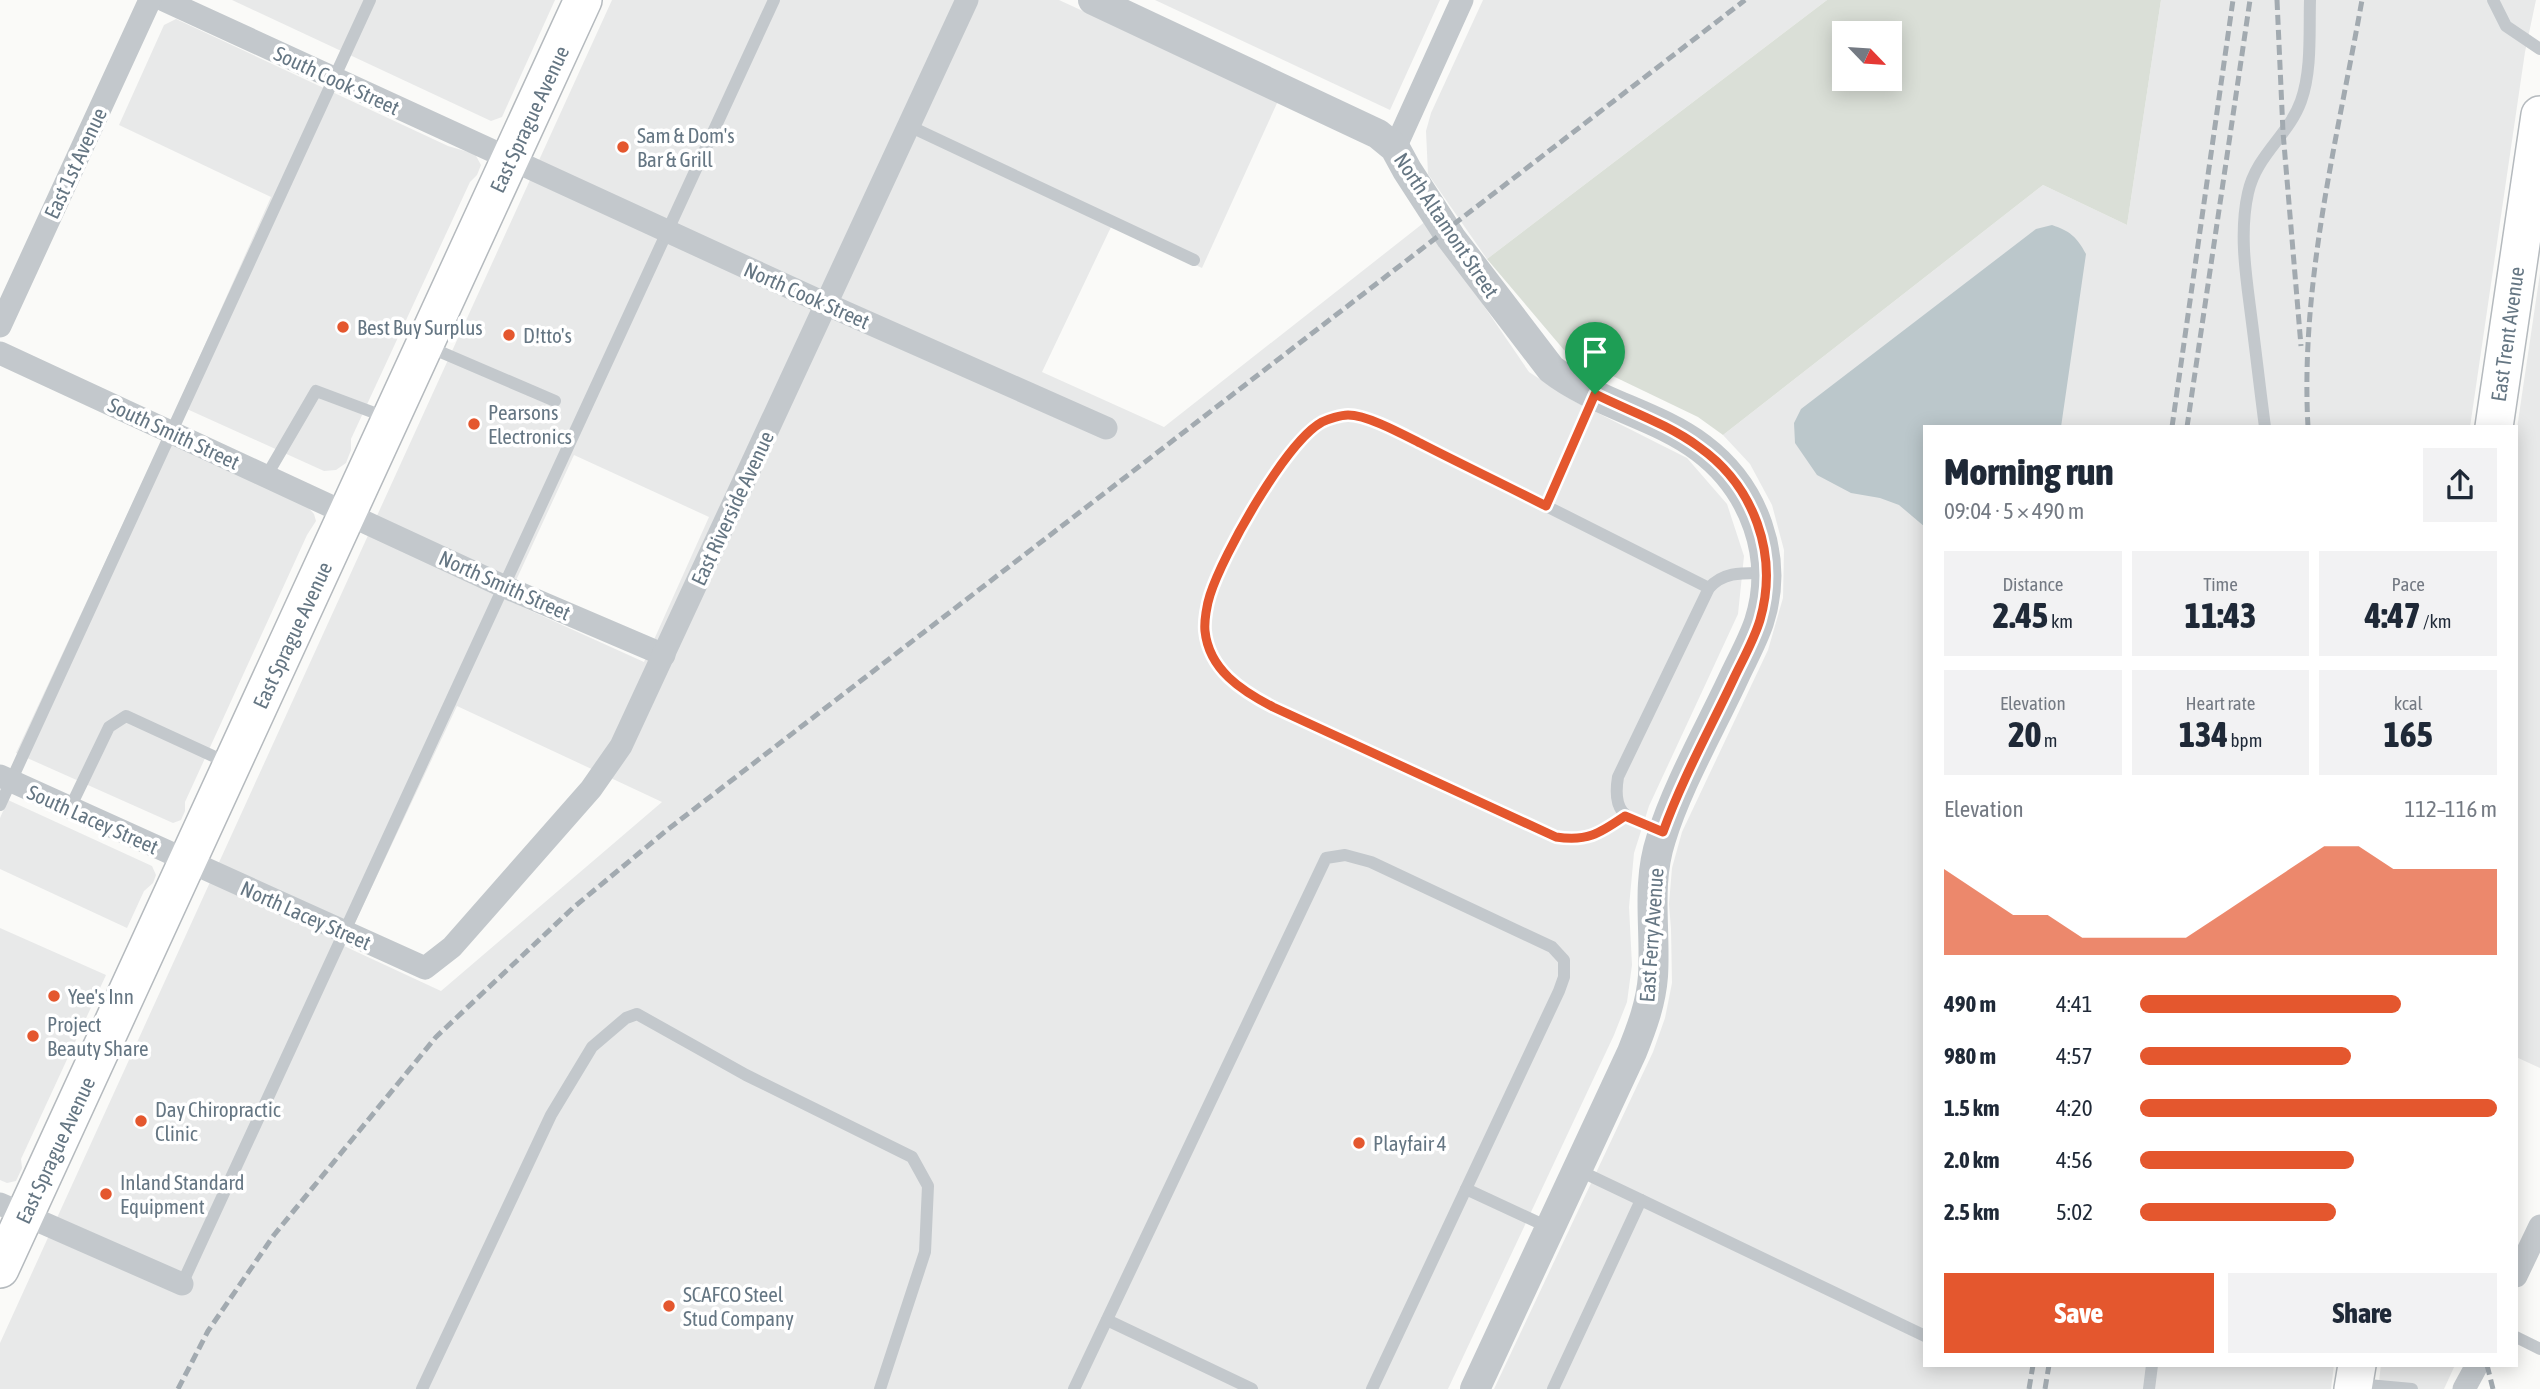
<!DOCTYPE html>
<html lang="en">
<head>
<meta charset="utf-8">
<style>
  body { margin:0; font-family:"Asap Condensed",sans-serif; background:#f2f2f3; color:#1f2937; height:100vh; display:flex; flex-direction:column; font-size:26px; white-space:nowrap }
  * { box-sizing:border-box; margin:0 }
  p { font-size:23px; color:#747a83 }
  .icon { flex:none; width:38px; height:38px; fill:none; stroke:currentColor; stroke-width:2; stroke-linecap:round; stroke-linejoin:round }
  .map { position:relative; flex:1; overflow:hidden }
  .side { position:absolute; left:1923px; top:425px; width:595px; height:942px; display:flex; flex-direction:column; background:#fff; border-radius:0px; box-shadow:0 4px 18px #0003 }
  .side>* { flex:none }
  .needle { width:46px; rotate:115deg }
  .buttons { position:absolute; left:1832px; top:21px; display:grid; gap:14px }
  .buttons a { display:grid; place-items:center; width:70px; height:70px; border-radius:0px; background:#fff; box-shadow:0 4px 18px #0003; font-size:35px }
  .pin { position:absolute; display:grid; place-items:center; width:60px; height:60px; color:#fff; margin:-72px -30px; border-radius:50% 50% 50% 0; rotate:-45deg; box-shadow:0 0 7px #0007 }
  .pin .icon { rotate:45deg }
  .round { display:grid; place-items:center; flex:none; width:74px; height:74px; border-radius:0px; background:#f2f2f3 }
  .headline { display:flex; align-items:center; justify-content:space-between; height:119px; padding:0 21px }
  h1 { font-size:38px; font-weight:800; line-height:52px }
  .metrics { display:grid; grid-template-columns:repeat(3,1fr); gap:10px; height:119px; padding:7px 21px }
  .metrics div { display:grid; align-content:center; border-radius:0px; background:#f2f2f3; text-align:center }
  .metrics b { font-size:35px; font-weight:800 }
  .metrics small { font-size:19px; font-weight:400 }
  .metrics p { font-size:19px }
  .chart { height:196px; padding:14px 21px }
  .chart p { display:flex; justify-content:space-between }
  .chart svg { width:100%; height:126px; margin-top:7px; fill:#e4572e; opacity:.7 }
  .primary-button { display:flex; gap:14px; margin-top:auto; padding:14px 21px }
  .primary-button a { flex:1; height:80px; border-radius:0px; background:#e4572e; color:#fff; font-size:28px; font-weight:800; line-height:80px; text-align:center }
  .primary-button a+a { background:#f2f2f3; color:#1f2937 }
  ul { padding:0 21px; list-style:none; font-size:23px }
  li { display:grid; grid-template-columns:112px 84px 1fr; align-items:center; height:52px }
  li i { height:18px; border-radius:9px; background:#e4572e }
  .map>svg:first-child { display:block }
  .built { fill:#e8e9e9; fill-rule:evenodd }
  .green { fill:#dadfd7; fill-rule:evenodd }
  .water { fill:#bbc7cb }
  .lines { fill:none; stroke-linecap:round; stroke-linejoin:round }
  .primary-casing { stroke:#b5babe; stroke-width:40 }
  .service { stroke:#c3c8cc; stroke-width:12 }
  .minor { stroke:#c3c8cc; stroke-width:23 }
  .tertiary { stroke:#c3c8cc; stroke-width:30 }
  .primary { stroke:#fff; stroke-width:37 }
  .rail { stroke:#a2aab0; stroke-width:5; stroke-dasharray:10 5; stroke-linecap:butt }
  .route-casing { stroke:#fff; stroke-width:14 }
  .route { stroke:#e4572e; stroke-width:9 }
  .poi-dot { fill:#e4572e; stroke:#fff; stroke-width:2.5 }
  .labels { text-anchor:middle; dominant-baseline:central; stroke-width:7; stroke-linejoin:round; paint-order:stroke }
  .street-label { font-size:21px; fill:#657683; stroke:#fff }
  .poi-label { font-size:21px; fill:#657683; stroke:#fff; text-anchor:start }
</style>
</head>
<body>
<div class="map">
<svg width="2540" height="1389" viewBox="0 0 2540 1389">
  <rect width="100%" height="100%" fill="#fafaf8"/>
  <!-- built -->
  <g class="built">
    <polygon points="232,0 555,0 502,117 491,121"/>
    <path d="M612,0H1059L1278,101L1202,268L1111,227L1042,372L1164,427L1426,221L1529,372L1570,399L1687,458L1727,504L1744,556L1738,614L1649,806L1634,853L1629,907L1632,965L1627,1002L1614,1035L1448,1389H0V1343ZM574,455L709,517L644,662L507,600ZM457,706L662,802L441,991L344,946Z"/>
    <polygon points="1155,0 1440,0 1390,110"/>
    <polygon points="1483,0 1827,0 1487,259 1428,174 1426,131 1431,113"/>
    <polygon points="2161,0 2536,0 2525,52 2470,427 1925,427 1925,1365 2334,1365 2331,1389 1494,1389 1653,1052 1665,1018 1672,983 1671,929 1669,904 1672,868 1682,832 1768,650 1783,598 1784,550 1772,505 1750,464 1723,435 2043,185 2127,225"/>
    <polygon points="176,19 448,146 475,154 481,165 477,175 470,182 351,439 351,450 346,463 336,470 324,471 178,405 271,197 119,125 164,25"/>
    <polygon points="2540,273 2540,1068 2516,1057 2516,435"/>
    <polygon points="163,438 306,505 314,514 316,521 307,535 185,802 185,811 181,820 173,823 16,753"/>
    <polygon points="8,800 152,866 156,875 153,883 144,891 127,928 0,869 0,818"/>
    <polygon points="0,928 106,975 21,1159 22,1168 16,1181 7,1183 0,1180"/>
    <polygon points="2381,1365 2455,1365 2444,1389 2378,1389"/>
  </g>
  <!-- green -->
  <path class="green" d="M1827,0H2161L2127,225L2043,185L1723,435L1698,417L1592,366L1564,350L1487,259ZM1844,33H1890V79H1844Z"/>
  <!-- water -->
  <path class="water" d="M2052,225C2070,231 2077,237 2086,254L2061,427H1925V527L1899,505L1880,498L1851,493L1817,475L1795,443L1794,423L1801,409L2036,229Z"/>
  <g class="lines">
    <!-- primary casing -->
    <g class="primary-casing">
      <g id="primary">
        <polyline points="2494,427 2540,115"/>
        <polyline points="0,1269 583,0"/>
        <polyline points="2353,1389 2357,1365"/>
      </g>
    </g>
    <!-- service -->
    <g class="service">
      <polyline points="2493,0 2506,26 2540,49"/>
      <polyline points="909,126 1194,260"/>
      <polyline points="429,347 555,401"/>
      <polyline points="1595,394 1546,506 1709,588"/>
      <path d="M2265,427C2260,390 2256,353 2251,315C2246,276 2239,233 2248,193C2256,155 2289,135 2301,101C2312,70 2309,32 2310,0"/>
      <polyline points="267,475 316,391 388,418"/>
      <path d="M1546,506C1506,486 1466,466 1427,447C1407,437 1369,415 1348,415C1341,416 1328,419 1322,422C1287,442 1223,555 1210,595C1207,604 1204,621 1205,632C1209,671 1242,691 1273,707L1556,837C1588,843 1600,833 1625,816"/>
      <polyline points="0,805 370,0"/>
      <polyline points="70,808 109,727 126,716 228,763"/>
      <path d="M1663,832C1631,818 1611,819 1618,777L1709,588C1724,571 1744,573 1766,573"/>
      <polyline points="1466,1189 1550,1228"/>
      <polyline points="1641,1200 1925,1336"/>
      <polyline points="182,1284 774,0"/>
      <polyline points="1107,1320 1252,1389"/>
      <polyline points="2516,1337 2540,1349"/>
      <polyline points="2357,1384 2412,1389"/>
      <polyline points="422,1389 551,1115 592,1047 626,1018 637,1014 746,1075 912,1157 928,1186 925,1252 880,1389"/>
      <polyline points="1074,1389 1326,858 1345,855 1371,862 1552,947 1564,960 1564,977 1559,991 1372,1389"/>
      <polyline points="1553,1389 1641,1200 1578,1170"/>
      <polyline points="2149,1389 2152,1365"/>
    </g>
    <!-- minor -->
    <g class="minor">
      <polyline points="164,0 826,304 1106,428"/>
      <polyline points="1395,148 1462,0"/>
      <polyline points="0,326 150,0"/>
      <polyline points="0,353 505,587 664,655"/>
      <polyline points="0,776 425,968 452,947 591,789 621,746 967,0"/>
      <polyline points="0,1204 182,1284"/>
      <polyline points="2516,1276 2540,1226"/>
      <polyline points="2464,1389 2477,1365"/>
    </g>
    <!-- tertiary -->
    <path class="tertiary" d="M1093,0L1378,134L1395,148L1407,170L1451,238L1551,369C1596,404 1656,414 1701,448C1754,488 1780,557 1759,622C1753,640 1743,658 1735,675C1711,727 1677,786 1661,839C1646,885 1656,929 1653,976C1651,1003 1642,1027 1632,1052L1475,1389"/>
    <!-- primary -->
    <use href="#primary" class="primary"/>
    <!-- rail -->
    <g class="rail">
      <polyline points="2277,0 2283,132 2301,346"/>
      <polyline points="2172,427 2233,0"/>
      <polyline points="2187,427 2250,0"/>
      <path d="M2308,427C2300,284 2337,140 2362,0"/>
      <polyline points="2487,1365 2493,1389"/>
      <polyline points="178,1389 208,1331 274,1235 436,1037 574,907 667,830 1745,0"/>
      <polyline points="2029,1389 2033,1365"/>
      <polyline points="2045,1389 2049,1365"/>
    </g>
  </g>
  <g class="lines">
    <!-- route casing -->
    <g class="route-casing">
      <path id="route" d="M1595,394C1629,411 1668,424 1699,447C1754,486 1779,554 1760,620C1754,640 1743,659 1734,678C1710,729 1682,779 1663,832L1625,816C1600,833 1588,842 1556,837L1273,707C1242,691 1209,670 1205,631C1204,621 1207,604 1210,595C1223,554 1286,442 1322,422C1328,419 1341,415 1348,415C1368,415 1404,435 1422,444C1463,465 1505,485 1546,506Z"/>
    </g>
    <!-- route -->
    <use href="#route" class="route"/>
  </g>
  <!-- markers -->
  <g class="poi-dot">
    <circle cx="623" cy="147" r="7"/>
    <circle cx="343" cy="327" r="7"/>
    <circle cx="509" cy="335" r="7"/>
    <circle cx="474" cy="424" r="7"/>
    <circle cx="54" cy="996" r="7"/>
    <circle cx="33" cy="1036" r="7"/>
    <circle cx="141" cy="1121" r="7"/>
    <circle cx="1359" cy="1143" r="7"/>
    <circle cx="106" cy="1194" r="7"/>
    <circle cx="669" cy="1306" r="7"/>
  </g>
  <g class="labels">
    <!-- street labels -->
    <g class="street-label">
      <text transform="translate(337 80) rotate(25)">South Cook Street</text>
      <text transform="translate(529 119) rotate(-65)">East Sprague Avenue</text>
      <text transform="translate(75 163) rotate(-65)">East 1st Avenue</text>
      <text transform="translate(1447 225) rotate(56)">North Altamont Street</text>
      <text transform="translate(807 295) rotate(24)">North Cook Street</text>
      <text transform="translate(2507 334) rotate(-82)">East Trent Avenue</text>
      <text transform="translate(174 433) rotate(25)">South Smith Street</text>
      <text transform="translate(732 508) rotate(-65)">East Riverside Avenue</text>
      <text transform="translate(505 585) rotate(24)">North Smith Street</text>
      <text transform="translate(292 635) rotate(-65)">East Sprague Avenue</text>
      <text transform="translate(93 819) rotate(24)">South Lacey Street</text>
      <text transform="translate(306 915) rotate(24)">North Lacey Street</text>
      <text transform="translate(1651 935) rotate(-86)">East Ferry Avenue</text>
      <text transform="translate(55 1150) rotate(-65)">East Sprague Avenue</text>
    </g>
    <!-- poi labels -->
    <g class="poi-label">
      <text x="637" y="135">Sam &amp; Dom's<tspan x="637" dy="24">Bar &amp; Grill</tspan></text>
      <text x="357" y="327">Best Buy Surplus</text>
      <text x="523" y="335">D!tto's</text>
      <text x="488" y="412">Pearsons<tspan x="488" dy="24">Electronics</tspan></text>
      <text x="68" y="996">Yee's Inn</text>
      <text x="47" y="1024">Project<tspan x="47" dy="24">Beauty Share</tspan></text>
      <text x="155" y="1109">Day Chiropractic<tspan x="155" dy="24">Clinic</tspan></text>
      <text x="1373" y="1143">Playfair 4</text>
      <text x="120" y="1182">Inland Standard<tspan x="120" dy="24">Equipment</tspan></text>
      <text x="683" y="1294">SCAFCO Steel<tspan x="683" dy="24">Stud Company</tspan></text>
    </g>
  </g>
</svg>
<div class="buttons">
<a><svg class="needle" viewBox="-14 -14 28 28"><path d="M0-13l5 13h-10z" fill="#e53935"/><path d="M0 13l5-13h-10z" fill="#747a83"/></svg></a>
</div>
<div class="pin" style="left:1595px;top:394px;background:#1e9e55"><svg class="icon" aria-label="arrive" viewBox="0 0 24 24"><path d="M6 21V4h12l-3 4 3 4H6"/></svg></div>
<section class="side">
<div class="headline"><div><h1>Morning run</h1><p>09:04 · 5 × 490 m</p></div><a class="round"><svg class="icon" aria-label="share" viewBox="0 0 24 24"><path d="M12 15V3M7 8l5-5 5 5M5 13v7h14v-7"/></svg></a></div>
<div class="metrics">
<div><p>Distance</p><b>2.45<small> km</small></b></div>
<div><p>Time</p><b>11:43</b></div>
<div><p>Pace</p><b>4:47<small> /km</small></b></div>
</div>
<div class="metrics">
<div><p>Elevation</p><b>20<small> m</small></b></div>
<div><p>Heart rate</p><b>134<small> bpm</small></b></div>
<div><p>kcal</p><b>165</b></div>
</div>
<div class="chart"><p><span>Elevation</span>112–116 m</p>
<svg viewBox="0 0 160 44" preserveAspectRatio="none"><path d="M0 44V14L10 22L20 30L30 30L40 38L50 38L60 38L70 38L80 30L90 22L100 14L110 6L120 6L130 14L140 14L150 14L160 14V44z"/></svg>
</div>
<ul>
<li><b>490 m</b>4:41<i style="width:73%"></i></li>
<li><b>980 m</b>4:57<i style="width:59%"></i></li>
<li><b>1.5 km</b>4:20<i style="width:100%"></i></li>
<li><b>2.0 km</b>4:56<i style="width:60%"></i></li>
<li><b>2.5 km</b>5:02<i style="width:55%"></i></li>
</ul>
<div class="primary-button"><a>Save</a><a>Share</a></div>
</section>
</div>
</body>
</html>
